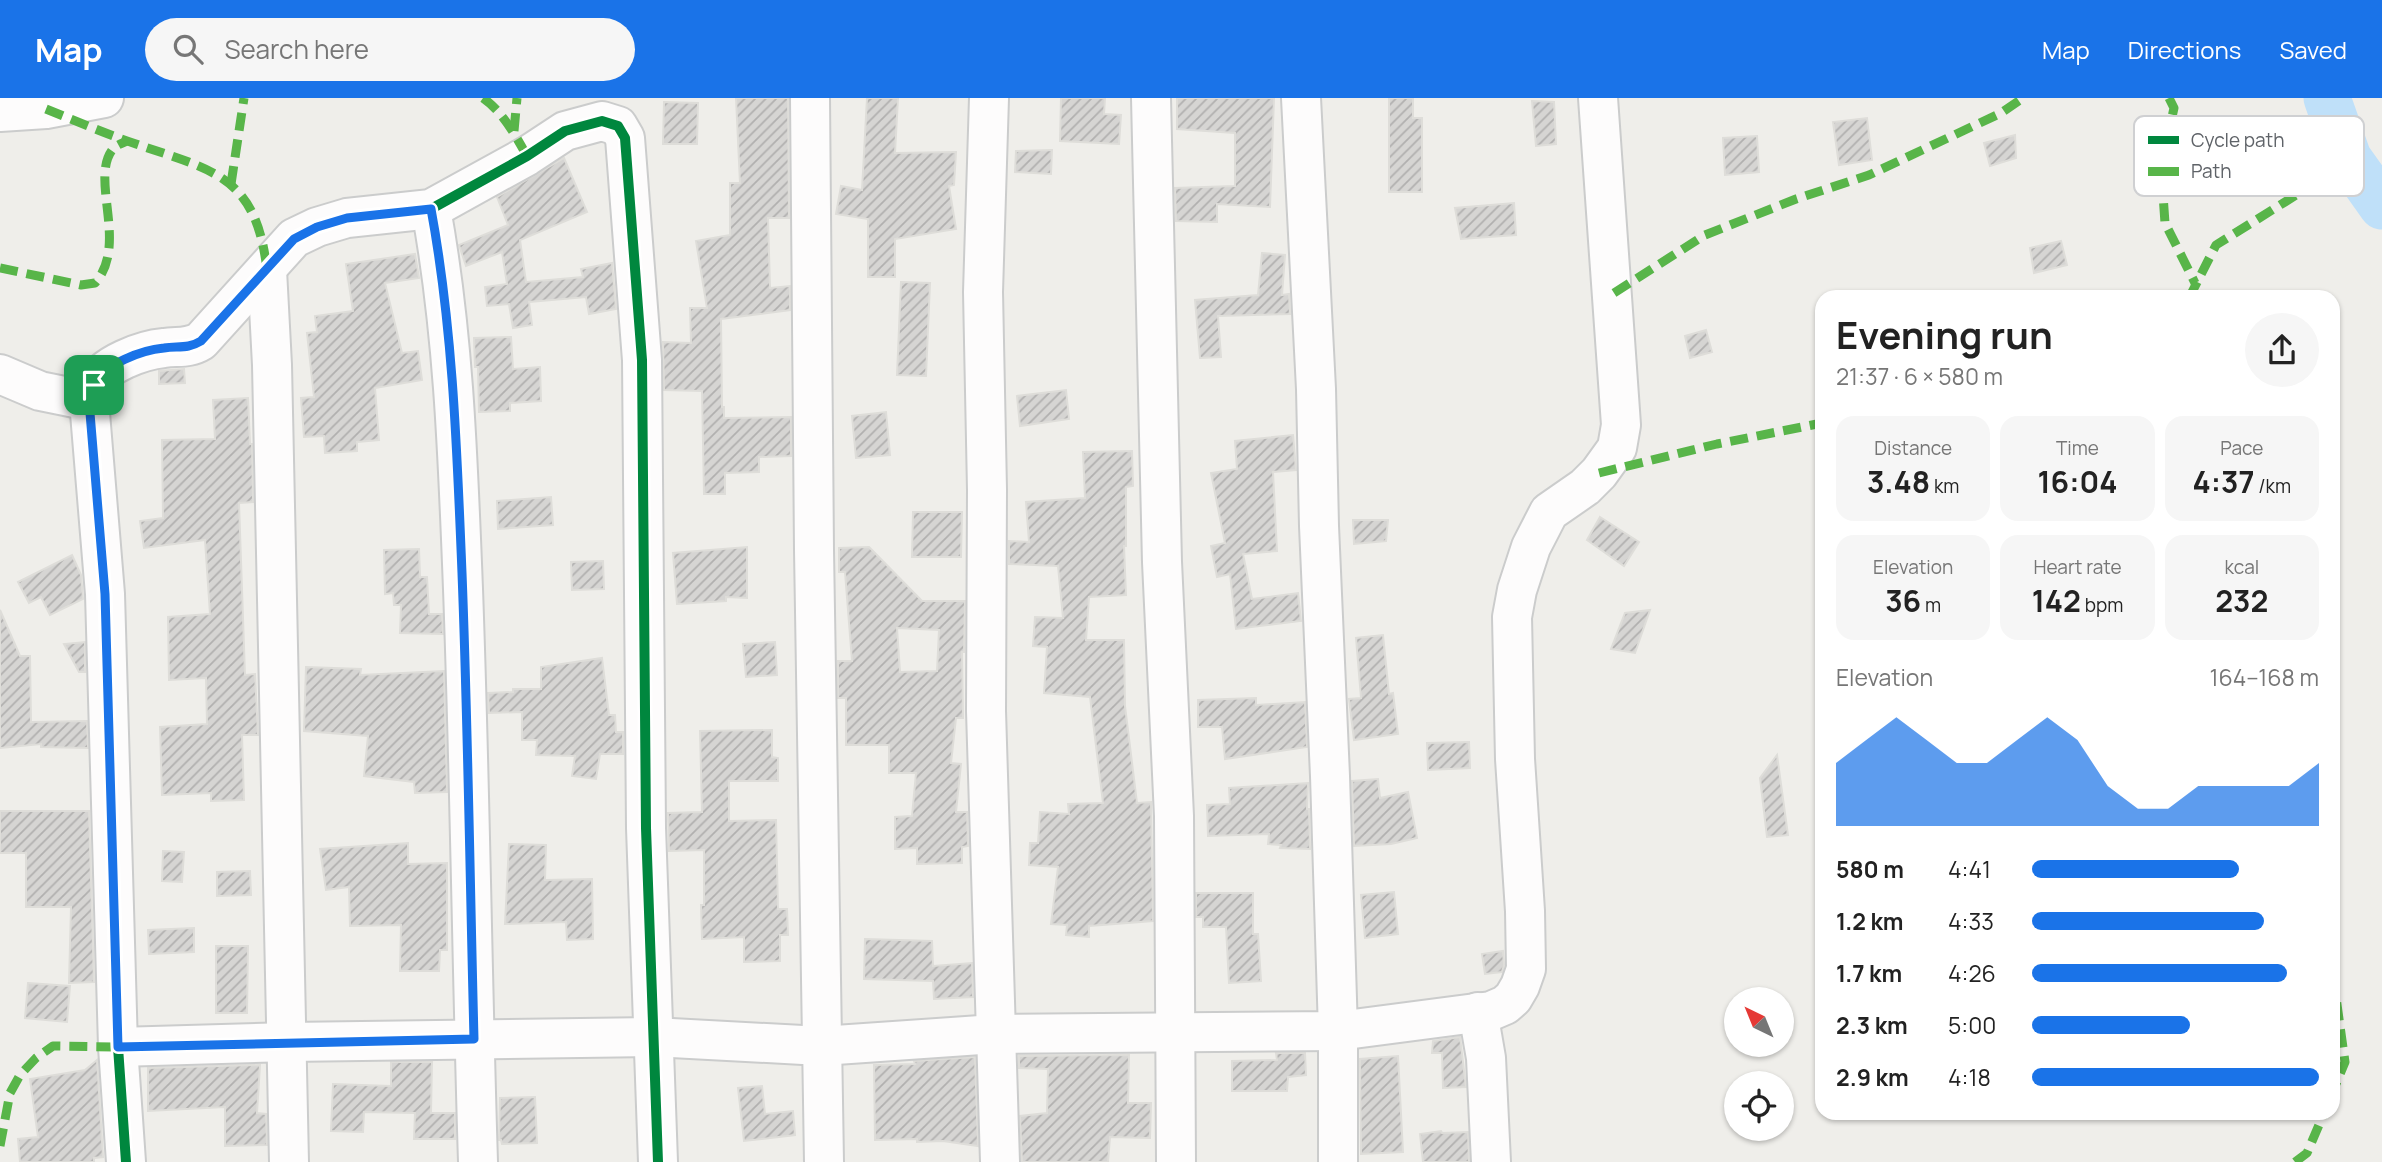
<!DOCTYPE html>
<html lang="en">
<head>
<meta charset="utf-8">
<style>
  body { margin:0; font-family:Manrope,sans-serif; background:#f6f6f6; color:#222; height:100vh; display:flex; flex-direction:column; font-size:26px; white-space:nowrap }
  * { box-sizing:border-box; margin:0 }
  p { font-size:23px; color:#767676 }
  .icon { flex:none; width:38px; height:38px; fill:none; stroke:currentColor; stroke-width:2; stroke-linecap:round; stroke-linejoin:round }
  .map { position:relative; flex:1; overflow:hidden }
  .sheet { position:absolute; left:1815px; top:192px; width:525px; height:830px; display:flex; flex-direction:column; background:#fff; border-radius:21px; box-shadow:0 2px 5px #0004 }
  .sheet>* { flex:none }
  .needle { width:46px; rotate:317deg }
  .buttons { position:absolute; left:1724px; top:889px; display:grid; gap:14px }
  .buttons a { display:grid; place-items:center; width:70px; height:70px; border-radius:50%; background:#fff; box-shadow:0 2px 5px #0004; font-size:35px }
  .pin { position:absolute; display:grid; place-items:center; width:60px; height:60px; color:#fff; margin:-30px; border-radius:14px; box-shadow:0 4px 10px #0006 }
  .round { display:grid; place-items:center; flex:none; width:74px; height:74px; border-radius:37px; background:#f6f6f6 }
  .overview { display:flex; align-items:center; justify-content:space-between; height:119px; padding:0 21px }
  h1 { font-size:38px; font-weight:700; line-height:52px }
  .metrics { display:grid; grid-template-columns:repeat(3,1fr); gap:10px; height:119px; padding:7px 21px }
  .metrics div { display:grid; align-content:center; border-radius:18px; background:#f6f6f6; text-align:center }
  .metrics b { font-size:30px; font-weight:700 }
  .metrics small { font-size:19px; font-weight:400 }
  .metrics p { font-size:19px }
  .chart { height:196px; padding:14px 21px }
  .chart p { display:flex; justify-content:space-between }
  .chart svg { width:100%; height:126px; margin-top:7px; fill:#1a73e8; opacity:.7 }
  ul { padding:0 21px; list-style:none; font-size:23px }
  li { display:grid; grid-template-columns:112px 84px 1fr; align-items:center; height:52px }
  li i { height:18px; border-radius:9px; background:#1a73e8 }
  header { display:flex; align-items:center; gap:42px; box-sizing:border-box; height:98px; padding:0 35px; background:#1a73e8; color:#fff }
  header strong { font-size:33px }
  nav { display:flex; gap:38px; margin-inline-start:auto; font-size:24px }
  .search { width:490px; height:63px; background:#f6f6f6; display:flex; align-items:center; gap:18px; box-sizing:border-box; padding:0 24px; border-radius:38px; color:#767676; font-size:26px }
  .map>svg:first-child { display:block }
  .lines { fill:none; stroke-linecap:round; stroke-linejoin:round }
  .river { stroke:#bfe0f9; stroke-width:47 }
  .building { fill:url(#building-hatch); stroke:#deddd9; stroke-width:2; fill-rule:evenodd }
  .minor-casing { stroke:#cbcccc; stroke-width:42 }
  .minor { stroke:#fdfcfc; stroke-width:38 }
  .quiet { stroke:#58b549; stroke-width:9; stroke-dasharray:18 9; stroke-linecap:butt }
  .cycleway-casing { stroke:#fff; stroke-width:15 }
  .cycleway { stroke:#00873e; stroke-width:10 }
  .route-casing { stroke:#fff; stroke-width:14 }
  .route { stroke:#1a73e8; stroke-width:9 }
  .key { fill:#fff; stroke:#cfd0d2; stroke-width:2 }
  .key-label { font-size:19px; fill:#5f6368 }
</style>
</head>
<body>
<header>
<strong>Map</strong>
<div class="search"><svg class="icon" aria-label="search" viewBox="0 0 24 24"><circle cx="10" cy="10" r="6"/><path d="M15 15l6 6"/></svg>Search here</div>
<nav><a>Map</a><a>Directions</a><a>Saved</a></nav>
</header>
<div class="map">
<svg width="2382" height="1064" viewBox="0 0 2382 1064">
  <defs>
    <pattern id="building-hatch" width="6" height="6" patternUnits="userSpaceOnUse" patternTransform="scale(1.75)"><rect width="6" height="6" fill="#d6d5d3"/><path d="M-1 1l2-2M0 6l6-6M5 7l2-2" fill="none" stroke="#b1b0af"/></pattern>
  </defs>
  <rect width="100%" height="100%" fill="#efeeea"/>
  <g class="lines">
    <!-- river -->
    <polyline class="river" points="2327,0 2348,60 2382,108"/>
  </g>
  <!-- building -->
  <g class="building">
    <polygon points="736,0 788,0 789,120 768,120 770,190 790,188 790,212 721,221 722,309 724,309 724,320 791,319 791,358 759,359 759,374 725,375 725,396 704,396 702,293 664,292 663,244 691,245 690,210 707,210 696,143 730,137 730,85 740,85"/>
    <polygon points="867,0 898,0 895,55 956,54 954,87 949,88 956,131 895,141 895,179 868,179 868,121 836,116 841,88 862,92"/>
    <polygon points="1061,0 1105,0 1104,16 1121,17 1119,46 1060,43"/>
    <polygon points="1177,0 1274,0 1270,109 1217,106 1217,124 1176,123 1175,90 1235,88 1235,35 1177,31"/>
    <polygon points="1389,0 1413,0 1413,20 1422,20 1422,94 1389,94"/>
    <polygon points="1532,3 1554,4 1556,46 1536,48"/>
    <polygon points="664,4 698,5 697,46 663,46"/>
    <polygon points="1867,20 1872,62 1839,67 1833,24"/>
    <polygon points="2015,37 2016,60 1990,68 1984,45"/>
    <polygon points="1757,38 1759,74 1725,77 1723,40"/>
    <polygon points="1052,52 1051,76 1015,74 1016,53"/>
    <polygon points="564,60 587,114 520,142 526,184 583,179 581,171 612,165 616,211 589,216 586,199 529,204 532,227 513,230 509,206 487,208 485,189 507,186 502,154 466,168 459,147 508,127 497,99"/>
    <polygon points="1514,105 1516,137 1461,141 1455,110"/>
    <polygon points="2061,143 2067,167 2034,175 2030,150"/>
    <polygon points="1262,155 1285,157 1282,197 1289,196 1290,216 1218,218 1221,259 1200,260 1195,202 1258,197"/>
    <polygon points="415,156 419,180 385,185 402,255 418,253 422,282 375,290 379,342 357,344 357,353 325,355 324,338 304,339 301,300 314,299 307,235 317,234 315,218 353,213 346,166"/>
    <polygon points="901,184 930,185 926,278 897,277"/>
    <polygon points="1706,232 1712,254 1690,260 1685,238"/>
    <polygon points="511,239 513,271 540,269 541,303 510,305 510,313 479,314 478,269 475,269 474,240"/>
    <polygon points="184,271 185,285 159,286 159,273"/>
    <polygon points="1066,292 1069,321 1020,328 1017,298"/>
    <polygon points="248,300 250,346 252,346 253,404 239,405 245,577 255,576 258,637 242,637 244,702 211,703 211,695 162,697 160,629 207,626 206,580 169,582 168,519 210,516 205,442 144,450 140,423 163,420 162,342 215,341 213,302"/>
    <polygon points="886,314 890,357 856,360 852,318"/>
    <polygon points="1293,337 1296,372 1273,374 1277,453 1243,456 1252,501 1298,495 1301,523 1236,531 1230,476 1217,479 1211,448 1225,445 1211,375 1237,371 1235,343"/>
    <polygon points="1132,353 1133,388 1126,389 1126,448 1124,448 1126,497 1089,499 1086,542 1124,542 1125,608 1137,705 1151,704 1153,823 1089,828 1089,839 1066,837 1067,827 1051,826 1058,769 1029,767 1030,745 1038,745 1040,714 1069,716 1068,706 1103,705 1090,599 1044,595 1047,549 1033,548 1035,519 1063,520 1058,468 1009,466 1009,443 1029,444 1026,404 1085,400 1083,354"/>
    <polygon points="551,399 553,427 498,431 497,403"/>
    <polygon points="913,414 962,414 961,459 912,459"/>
    <polygon points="1600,419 1639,444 1624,468 1587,442"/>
    <polygon points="1353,422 1388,422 1386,443 1354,446"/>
    <polygon points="747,449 747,500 726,499 726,503 677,506 673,455"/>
    <path d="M869,449L922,503H965L964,554H962L963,620H956L951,665L961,666L956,714H967L968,748L962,749V765L917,766V750L895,751V719L912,718L916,675H889V647H846V600H838V563H852L845,474H839V450ZM897,530L939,532L937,573L900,574Z"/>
    <polygon points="419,451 420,479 427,479 429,516 442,516 443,536 400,535 401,507 394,507 393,495 385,496 384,452"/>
    <polygon points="72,457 81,477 83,501 50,517 41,499 29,505 18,484"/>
    <polygon points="603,463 604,491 572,492 571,464"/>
    <polygon points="0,512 20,558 30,558 31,624 87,623 88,650 41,649 41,646 0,650"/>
    <polygon points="1650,512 1635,555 1611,551 1625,515"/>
    <polygon points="1383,537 1389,596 1393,595 1398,636 1354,642 1349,601 1361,600 1356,540"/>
    <polygon points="85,544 85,574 79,574 64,546"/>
    <polygon points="775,544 777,577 746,579 743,546"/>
    <polygon points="602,560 609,617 615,617 616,634 623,634 623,656 600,656 596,681 572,678 575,658 536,657 537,642 522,642 522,614 489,615 488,595 513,594 513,591 541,591 541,569"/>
    <polygon points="306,569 361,571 360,577 444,573 447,694 415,695 414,684 364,678 368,638 304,633"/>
    <polygon points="1256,600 1256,607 1305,604 1307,649 1225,661 1222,629 1198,629 1198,602"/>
    <polygon points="772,632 772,659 778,660 778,683 729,683 729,723 776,722 778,811 787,811 788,837 780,837 780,863 744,864 744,839 702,841 701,807 704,807 704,752 669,753 668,715 702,714 700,633"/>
    <polygon points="1469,644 1470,670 1428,672 1427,645"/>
    <polygon points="1777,657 1788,737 1767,739 1760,680"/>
    <polygon points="1378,681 1380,700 1408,694 1417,740 1391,746 1354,748 1352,683"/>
    <polygon points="1308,685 1307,711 1309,711 1310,751 1280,750 1281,747 1268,746 1269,736 1208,738 1207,707 1230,706 1229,690"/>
    <polygon points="0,713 89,713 94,884 69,885 71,809 26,809 26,755 0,755"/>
    <polygon points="408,745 408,766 447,765 447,852 440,852 439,873 400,873 401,827 350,828 349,789 326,792 320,751"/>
    <polygon points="509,746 546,747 545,782 592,781 593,841 567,842 566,824 505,826"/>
    <polygon points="163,753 184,754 182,784 162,783"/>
    <polygon points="250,773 251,797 217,798 217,774"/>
    <polygon points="1394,794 1398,836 1365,840 1361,797"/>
    <polygon points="1196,795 1253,795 1253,836 1258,836 1261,883 1229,885 1226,829 1203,829 1203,819 1196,819"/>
    <polygon points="194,830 194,854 149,856 148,832"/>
    <polygon points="865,841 932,843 933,868 972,865 973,899 934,901 933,883 864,881"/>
    <polygon points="216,848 248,848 247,915 216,915"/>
    <polygon points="1503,853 1504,867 1502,874 1485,876 1482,856"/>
    <polygon points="28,885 70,888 67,924 25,920"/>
    <polygon points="1460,939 1466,989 1443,990 1442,955 1432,955 1433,943"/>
    <polygon points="1276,955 1305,955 1306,977 1288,979 1287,993 1232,993 1232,963 1277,962"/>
    <polygon points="1129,957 1128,1005 1151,1005 1150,1040 1110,1039 1108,1064 1022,1064 1020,1018 1047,1015 1048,971 1019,970 1019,958"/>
    <polygon points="1398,958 1403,1054 1361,1056 1360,961"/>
    <polygon points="975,959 978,1048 943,1043 917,1044 917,1041 875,1042 874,967 915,966 914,963"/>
    <polygon points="97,962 103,1059 94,1060 94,1064 20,1064 18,1041 38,1039 30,981 85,972"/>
    <polygon points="391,964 432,964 431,1015 455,1015 455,1041 414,1041 415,1015 364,1014 363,1034 331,1033 333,986 391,988"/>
    <polygon points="260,967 257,1015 266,1016 267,1047 225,1048 225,1009 148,1013 148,970"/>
    <polygon points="762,988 765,1016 793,1013 795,1037 744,1043 738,990"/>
    <polygon points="535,999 537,1045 502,1046 501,1042 499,1042 500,1000"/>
    <polygon points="1441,1033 1442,1035 1468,1034 1469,1064 1423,1064 1420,1036"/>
  </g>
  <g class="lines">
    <!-- minor casing -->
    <g class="minor-casing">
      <g id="minor">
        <polyline points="810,0 814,452 824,1064"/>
        <polyline points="989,0 983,194 987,392 986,613 1000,1064"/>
        <polyline points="1151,0 1162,464 1174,718 1176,1064"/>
        <polyline points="1301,0 1316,291 1319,428 1330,678 1338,933 1338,1064"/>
        <polyline points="0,14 46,11 104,0"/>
        <path d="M431,111C454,236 458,364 463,491C470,682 472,873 478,1064"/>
        <polyline points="267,172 272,267 289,1064"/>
        <polyline points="0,276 40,293 89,303"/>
        <polyline points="1478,914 1486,960 1491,1064"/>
        <polyline points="118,949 288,944 653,939 821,948 995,936 1338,933 1491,913 1505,907 1513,900 1520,888 1526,871 1525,813 1515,661 1512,519 1517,492 1531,449 1549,414 1585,389 1599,375 1617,350 1621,327 1598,0"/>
        <path d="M126,1064L118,949L105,496L89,303C91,298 91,292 93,287C104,266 142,252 164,250C178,248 188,251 201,243L294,140L317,129L347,120L431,111L527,58L565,33L602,23L618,28L625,40L642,262L646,730L658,1064"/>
      </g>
    </g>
    <!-- minor -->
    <use href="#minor" class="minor"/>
    <!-- quiet -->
    <g class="quiet">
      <path d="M483,0C503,14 515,37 527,58"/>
      <polyline points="2169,0 2174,10 2161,68 2165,125 2195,185"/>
      <path d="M46,11C76,23 106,36 136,46C215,73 256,78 267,172"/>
      <polyline points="514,33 517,0"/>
      <polyline points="231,86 244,0"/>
      <path d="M0,170L81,187L95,185C129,147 89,80 113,51C116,47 123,45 127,43"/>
      <polyline points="1614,195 1705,137 1796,101 1869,77 2001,15 2023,0"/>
      <polyline points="2189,200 2216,147 2317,84 2344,71"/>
      <polyline points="1599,375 1717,346 1822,325"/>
      <polyline points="2333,878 2345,964 2333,993"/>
      <polyline points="0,1048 10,995 20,977 36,960 53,948 118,949"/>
      <polyline points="2295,1064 2307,1055 2324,1015"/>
    </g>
    <!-- cycleway casing -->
    <g class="cycleway-casing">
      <path id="cycleway" d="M126,1064L118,949L105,496L89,303C91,298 91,292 93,287C104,266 142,252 164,250C178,248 188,251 201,243L294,140L317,129L347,120L431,111L527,58L565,33L602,23L618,28L625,40L642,262L646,730L658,1064"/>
    </g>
    <!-- cycleway -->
    <use href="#cycleway" class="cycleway"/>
  </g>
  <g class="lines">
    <!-- route casing -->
    <g class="route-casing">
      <path id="route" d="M431,111C453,230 457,353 462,475C468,630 470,785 474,941L118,949L105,496L89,303C91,298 91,292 94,287C104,266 142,252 164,250C179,248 188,251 201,243L294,141L317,129L347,120Z"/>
    </g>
    <!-- route -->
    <use href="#route" class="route"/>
  </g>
  <!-- legend -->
  <rect x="2134" y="18" width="230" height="80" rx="10" class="key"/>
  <rect x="2148" y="38" width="31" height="8" fill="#00873e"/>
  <rect x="2148" y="69" width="31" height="9" fill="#58b549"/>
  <g class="key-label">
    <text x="2191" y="49">Cycle path</text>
    <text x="2191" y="80">Path</text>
  </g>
</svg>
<div class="buttons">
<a><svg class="needle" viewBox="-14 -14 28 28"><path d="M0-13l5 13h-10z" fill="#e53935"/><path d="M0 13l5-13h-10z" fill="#767676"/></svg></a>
<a><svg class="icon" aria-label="locate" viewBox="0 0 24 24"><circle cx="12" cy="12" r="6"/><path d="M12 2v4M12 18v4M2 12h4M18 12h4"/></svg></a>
</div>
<div class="pin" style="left:94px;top:287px;background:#1e9e55"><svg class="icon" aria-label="arrive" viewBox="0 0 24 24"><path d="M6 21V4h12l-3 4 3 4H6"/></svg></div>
<section class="sheet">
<div class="overview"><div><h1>Evening run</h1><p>21:37 · 6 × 580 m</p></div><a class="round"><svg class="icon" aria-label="share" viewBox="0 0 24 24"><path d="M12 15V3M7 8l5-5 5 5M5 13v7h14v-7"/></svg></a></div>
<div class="metrics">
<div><p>Distance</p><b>3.48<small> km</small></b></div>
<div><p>Time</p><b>16:04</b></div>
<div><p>Pace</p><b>4:37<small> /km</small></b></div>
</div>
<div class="metrics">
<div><p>Elevation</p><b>36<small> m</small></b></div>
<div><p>Heart rate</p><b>142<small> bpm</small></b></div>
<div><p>kcal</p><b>232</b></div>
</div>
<div class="chart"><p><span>Elevation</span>164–168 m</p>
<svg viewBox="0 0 160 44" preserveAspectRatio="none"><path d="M0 44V22L10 14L20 6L30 14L40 22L50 22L60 14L70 6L80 14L90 30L100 38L110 38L120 30L130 30L140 30L150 30L160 22V44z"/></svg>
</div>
<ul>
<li><b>580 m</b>4:41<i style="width:72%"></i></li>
<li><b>1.2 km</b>4:33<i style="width:81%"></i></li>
<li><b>1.7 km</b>4:26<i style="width:89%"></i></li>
<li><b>2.3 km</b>5:00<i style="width:55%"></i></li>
<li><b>2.9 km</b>4:18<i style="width:100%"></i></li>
</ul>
</section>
</div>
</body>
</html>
